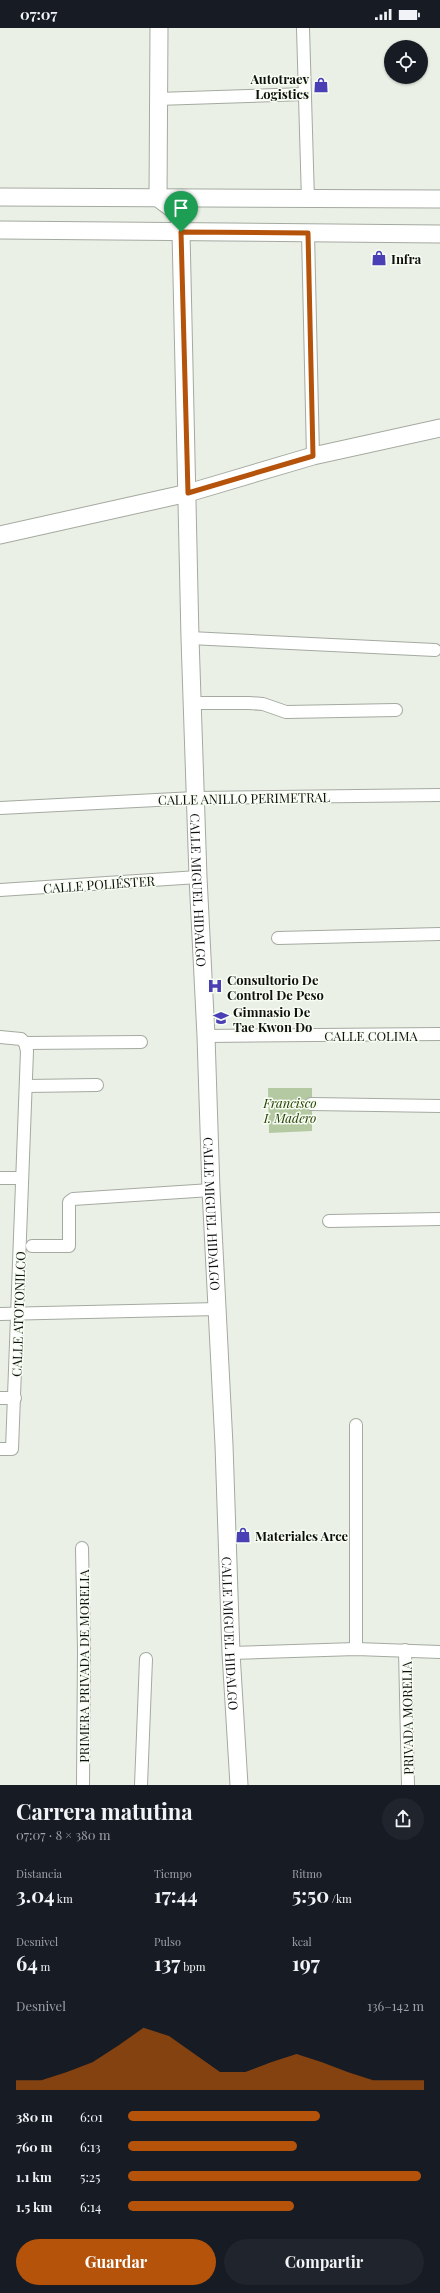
<!DOCTYPE html>
<html lang="es">
<head>
<meta charset="utf-8">
<style>
  body { margin:0; font-family:"Playfair Display",serif; background:#20242c; color:#f1f3f6; height:100vh; display:flex; flex-direction:column; font-size:15px; white-space:nowrap }
  * { box-sizing:border-box; margin:0 }
  p { font-size:13px; color:#9ea1a6 }
  .icon { flex:none; width:22px; height:22px; fill:none; stroke:currentColor; stroke-width:2; stroke-linecap:round; stroke-linejoin:round }
  .map { position:relative; height:1757px; overflow:hidden }
  .sheet { display:flex; flex-direction:column; background:#171b24; flex:1 }
  .sheet>* { flex:none }
  .buttons { position:absolute; left:384px; top:12px; display:grid; gap:8px }
  .buttons a { display:grid; place-items:center; width:44px; height:44px; border-radius:50%; background:#171b24; box-shadow:0 1px 3px #0004; font-size:20px }
  .pin { position:absolute; display:grid; place-items:center; width:34px; height:34px; color:#fff; margin:-41px -17px; border-radius:50% 50% 50% 0; rotate:-45deg; box-shadow:0 0 4px #0007 }
  .pin .icon { rotate:45deg }
  .round { display:grid; place-items:center; flex:none; width:42px; height:42px; border-radius:21px; background:#20242c }
  .head { display:flex; align-items:center; justify-content:space-between; height:68px; padding:0 16px }
  h1 { font-size:22px; font-weight:700; line-height:30px }
  .figures { display:grid; grid-template-columns:repeat(3,1fr); gap:6px; height:68px; padding:4px 16px }
  .figures div { display:grid; align-content:center }
  .figures b { font-size:20px; font-weight:700 }
  .figures small { font-size:11px; font-weight:400 }
  .figures p { font-size:11px }
  .chart { height:112px; padding:8px 16px }
  .chart p { display:flex; justify-content:space-between }
  .chart svg { width:100%; height:72px; margin-top:4px; fill:#b45309; opacity:.7 }
  .primary-button { display:flex; gap:8px; margin-top:auto; padding:8px 16px }
  .primary-button a { flex:1; height:46px; border-radius:24px; background:#b45309; color:#fff; font-size:16px; font-weight:700; line-height:46px; text-align:center }
  .primary-button a+a { background:#20242c; color:#f1f3f6 }
  ul { padding:0 16px; list-style:none; font-size:13px }
  li { display:grid; grid-template-columns:64px 48px 1fr; align-items:center; height:30px }
  li i { height:10px; border-radius:5px; background:#b45309 }
  .status { display:flex; justify-content:space-between; align-items:center; height:28px; padding:0 20px; background:#171b24; direction:ltr }
  .status svg { height:11px; fill:currentColor }
  .map>svg:first-child { display:block }
  .green { fill:#b4c9a2 }
  .lines { fill:none; stroke-linecap:round; stroke-linejoin:round }
  .street-casing { stroke:#a4aaa0; stroke-width:14 }
  .secondary-casing { stroke:#a4aaa0; stroke-width:19 }
  .street { stroke:#fff; stroke-width:12 }
  .secondary { stroke:#fff; stroke-width:17 }
  .route-casing { stroke:#fff; stroke-width:8 }
  .route { stroke:#b45309; stroke-width:5 }
  .labels { text-anchor:middle; dominant-baseline:central; stroke-width:3; stroke-linejoin:round; paint-order:stroke }
  .poi-label { font-size:13px; font-weight:bold; fill:#0e100d; stroke:#f7fdf2; text-anchor:start }
  .street-label { font-size:13px; fill:#0e100d; stroke:#f7fdf2 }
  .park-label { font-size:13px; font-style:italic; fill:#274004; stroke:#f7fdf2 }
</style>
</head>
<body>
<div class="status"><b>07:07</b><svg viewBox="0 0 49 12"><path d="M0 12V9h3v3zM5 12V6h3v6zM10 12V3h3v9zM15 12V0h3v12zM26 1h20v11H26zM47 4h2v5h-2z"/></svg></div>
<div class="map">
<svg width="440" height="1757" viewBox="0 0 440 1757">
  <rect width="100%" height="100%" fill="#eaf0e5"/>
  <!-- green -->
  <polygon class="green" points="268,1060 312,1060 312,1103 269,1105"/>
  <g class="lines">
    <!-- street casing -->
    <g class="street-casing">
      <g id="street">
        <polyline points="303,0 308,172"/>
        <polyline points="157,71 305,66"/>
        <polyline points="308,205 313,428"/>
        <polyline points="190,610 435,622"/>
        <polyline points="192,675 249,675 263,676 286,684 396,682"/>
        <polyline points="0,780 195,770 440,767"/>
        <polyline points="0,862 198,849"/>
        <polyline points="278,910 440,906"/>
        <polyline points="206,1008 440,1006"/>
        <polyline points="0,1009 21,1011 25,1015 27,1023 12,1421 0,1421"/>
        <polyline points="25,1015 141,1014"/>
        <polyline points="27,1058 97,1057"/>
        <polyline points="311,1076 440,1078"/>
        <polyline points="0,1150 21,1150"/>
        <polyline points="329,1193 440,1191"/>
        <polyline points="32,1218 69,1218 69,1174 73,1171 211,1162"/>
        <polyline points="0,1286 218,1281"/>
        <polyline points="0,1370 15,1370"/>
        <polyline points="356,1397 356,1621"/>
        <polyline points="82,1520 84,1623 83,1757"/>
        <polyline points="405,1622 408,1757"/>
        <polyline points="231,1625 356,1621 440,1624"/>
        <polyline points="141,1757 146,1631"/>
      </g>
    </g>
    <!-- secondary casing -->
    <g class="secondary-casing">
      <g id="secondary">
        <polyline points="0,169 440,171"/>
        <path id="s1" d="M158,170C175,184 179,180 181,204L190,610L198,849L206,1008L211,1162L224,1417L231,1625L239,1757"/>
        <polyline points="158,170 159,0"/>
        <polyline points="0,202 440,206"/>
        <polyline points="0,507 188,465 313,428 440,400"/>
      </g>
    </g>
    <!-- street -->
    <use href="#street" class="street"/>
    <!-- secondary -->
    <use href="#secondary" class="secondary"/>
  </g>
  <g class="lines">
    <!-- route casing -->
    <g class="route-casing">
      <polygon id="route" points="181,204 308,205 313,428 188,465"/>
    </g>
    <!-- route -->
    <use href="#route" class="route"/>
  </g>
  <!-- icons -->
  <defs>
    <g id="shop-bare" transform="scale(1.2)"><path d="M-5-2.5h2.3a2.7 3.5 0 0 1 5.4 0H5L5.5 6h-11ZM-1.5-2.5h3a1.5 2.3 0 0 0-3 0Z" fill="#4b3fb6" stroke="#f7fdf2" stroke-width="2.5" paint-order="stroke"/></g>
    <g id="hospital-bare" transform="scale(1.2)"><path d="M-5-5h3v3.5h4V-5h3V5h-3V1.5h-4V5h-3Z" fill="#4b3fb6" stroke="#f7fdf2" stroke-width="2.5" paint-order="stroke"/></g>
    <g id="school-bare" transform="scale(1.2)"><path d="M0-5L7-2L0 1L-7-2ZM-4 1L0 2.5L4 1V4Q0 6-4 4Z" fill="#4b3fb6" stroke="#f7fdf2" stroke-width="2.5" paint-order="stroke"/></g>
  </defs>
  <g fill-rule="evenodd">
    <use href="#shop-bare" x="321" y="57"/>
    <use href="#shop-bare" x="379" y="230"/>
    <use href="#hospital-bare" x="215" y="958"/>
    <use href="#school-bare" x="221" y="990"/>
    <use href="#shop-bare" x="243" y="1507"/>
  </g>
  <g class="labels">
    <!-- poi labels -->
    <g class="poi-label">
      <text x="309" y="50" text-anchor="end">Autotraev<tspan x="309" dy="15">Logistics</tspan></text>
      <text x="391" y="230">Infra</text>
      <text x="227" y="951">Consultorio De<tspan x="227" dy="15">Control De Peso</tspan></text>
      <text x="233" y="983">Gimnasio De<tspan x="233" dy="15">Tae Kwon Do</tspan></text>
      <text x="255" y="1507">Materiales Arce</text>
    </g>
    <!-- street labels -->
    <g class="street-label">
      <text transform="translate(244 770) rotate(-1)">CALLE ANILLO PERIMETRAL</text>
      <text transform="translate(99 856) rotate(-4)">CALLE POLIÉSTER</text>
      <text stroke="none"><textPath href="#s1" startOffset="702">CALLE MIGUEL HIDALGO</textPath></text>
      <text x="371" y="1007">CALLE COLIMA</text>
      <text stroke="none"><textPath href="#s1" startOffset="1026">CALLE MIGUEL HIDALGO</textPath></text>
      <text transform="translate(18 1286) rotate(-88)">CALLE ATOTONILCO</text>
      <text stroke="none"><textPath href="#s1" startOffset="1446">CALLE MIGUEL HIDALGO</textPath></text>
      <text transform="translate(83 1638) rotate(-90)">PRIMERA PRIVADA DE MORELIA</text>
      <text transform="translate(407 1690) rotate(-91)">PRIVADA MORELIA</text>
    </g>
    <!-- park labels -->
    <g class="park-label">
      <text x="290" y="1074">Francisco<tspan x="290" dy="15">I. Madero</tspan></text>
    </g>
  </g>
</svg>
<div class="buttons">
<a><svg class="icon" aria-label="locate" viewBox="0 0 24 24"><circle cx="12" cy="12" r="6"/><path d="M12 2v4M12 18v4M2 12h4M18 12h4"/></svg></a>
</div>
<div class="pin" style="left:181px;top:204px;background:#1e9e55"><svg class="icon" aria-label="arrive" viewBox="0 0 24 24"><path d="M6 21V4h12l-3 4 3 4H6"/></svg></div>
</div>
<section class="sheet">
<div class="head"><div><h1>Carrera matutina</h1><p>07:07 · 8 × 380 m</p></div><a class="round"><svg class="icon" aria-label="share" viewBox="0 0 24 24"><path d="M12 15V3M7 8l5-5 5 5M5 13v7h14v-7"/></svg></a></div>
<div class="figures">
<div><p>Distancia</p><b>3.04<small> km</small></b></div>
<div><p>Tiempo</p><b>17:44</b></div>
<div><p>Ritmo</p><b>5:50<small> /km</small></b></div>
</div>
<div class="figures">
<div><p>Desnivel</p><b>64<small> m</small></b></div>
<div><p>Pulso</p><b>137<small> bpm</small></b></div>
<div><p>kcal</p><b>197</b></div>
</div>
<div class="chart"><p><span>Desnivel</span>136–142 m</p>
<svg viewBox="0 0 160 44" preserveAspectRatio="none"><path d="M0 44V38L10 38L20 33L30 27L40 17L50 6L60 11L70 22L80 33L90 33L100 27L110 22L120 27L130 33L140 38L150 38L160 38V44z"/></svg>
</div>
<ul>
<li><b>380 m</b>6:01<i style="width:65%"></i></li>
<li><b>760 m</b>6:13<i style="width:57%"></i></li>
<li><b>1.1 km</b>5:25<i style="width:99%"></i></li>
<li><b>1.5 km</b>6:14<i style="width:56%"></i></li>
</ul>
<div class="primary-button"><a>Guardar</a><a>Compartir</a></div>
</section>
</body>
</html>
